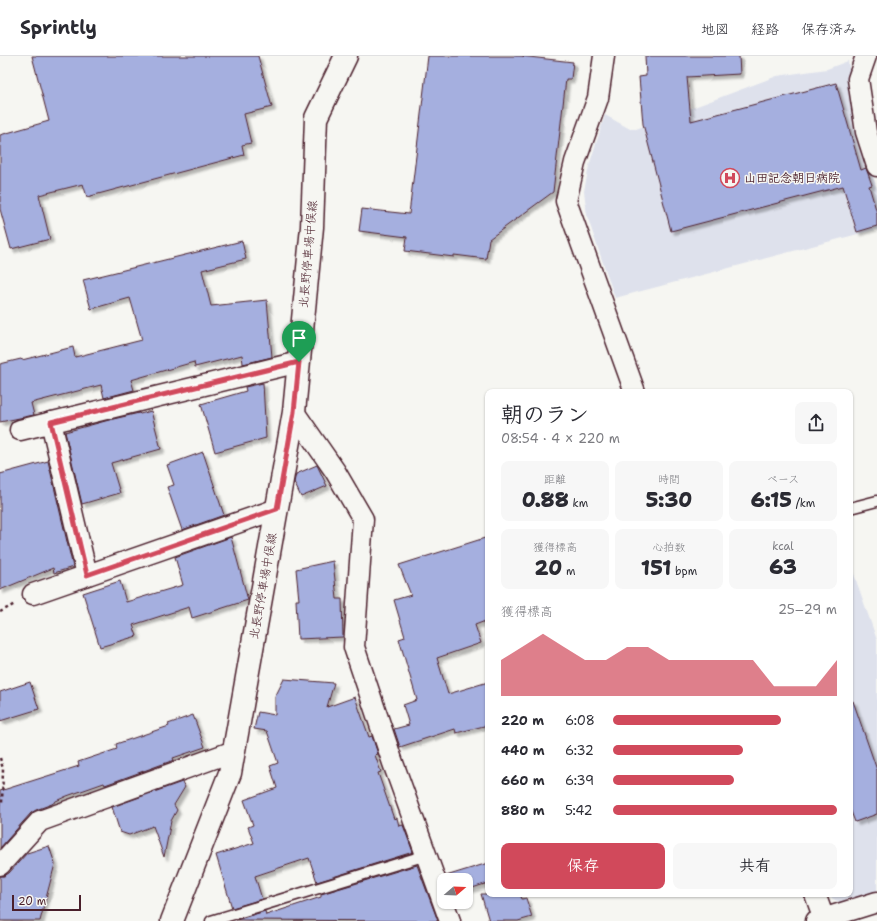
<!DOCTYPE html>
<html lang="ja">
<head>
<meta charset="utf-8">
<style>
  body { margin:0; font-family:"Shantell Sans","Klee One",sans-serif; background:#f7f7f7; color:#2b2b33; height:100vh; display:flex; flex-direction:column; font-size:15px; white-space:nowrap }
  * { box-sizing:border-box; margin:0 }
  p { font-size:13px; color:#7c7c81 }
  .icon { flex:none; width:22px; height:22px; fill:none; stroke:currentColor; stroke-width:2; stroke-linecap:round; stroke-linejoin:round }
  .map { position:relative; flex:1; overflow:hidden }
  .side { position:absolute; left:485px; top:333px; width:368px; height:508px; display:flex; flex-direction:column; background:#fff; border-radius:8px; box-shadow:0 1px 3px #0004 }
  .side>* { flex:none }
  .needle { width:26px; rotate:71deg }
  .buttons { position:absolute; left:437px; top:817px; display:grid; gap:8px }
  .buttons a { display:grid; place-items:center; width:36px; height:36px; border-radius:8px; background:#fff; box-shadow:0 1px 3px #0004; font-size:20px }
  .scale { position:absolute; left:12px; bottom:10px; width:69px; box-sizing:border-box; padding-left:4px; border:2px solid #4a1f2b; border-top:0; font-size:11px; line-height:14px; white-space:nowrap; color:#4a1f2b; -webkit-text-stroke:3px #f6f6f2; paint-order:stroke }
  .pin { position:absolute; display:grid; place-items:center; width:34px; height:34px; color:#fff; margin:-41px -17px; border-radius:50% 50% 50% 0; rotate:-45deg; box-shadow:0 0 4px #0007 }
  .pin .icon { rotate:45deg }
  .round { display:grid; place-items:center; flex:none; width:42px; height:42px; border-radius:8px; background:#f7f7f7 }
  .head { display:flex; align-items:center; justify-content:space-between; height:68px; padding:0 16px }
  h1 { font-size:22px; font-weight:800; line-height:30px }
  .stats { display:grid; grid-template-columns:repeat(3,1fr); gap:6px; height:68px; padding:4px 16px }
  .stats div { display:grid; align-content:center; border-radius:8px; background:#f7f7f7; text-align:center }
  .stats b { font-size:20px; font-weight:800 }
  .stats small { font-size:11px; font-weight:400 }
  .stats p { font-size:11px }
  .chart { height:112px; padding:8px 16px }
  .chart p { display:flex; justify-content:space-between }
  .chart svg { width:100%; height:72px; margin-top:4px; fill:#d1495b; opacity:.7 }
  .primary-button { display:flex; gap:8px; margin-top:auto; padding:8px 16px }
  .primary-button a { flex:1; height:46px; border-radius:8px; background:#d1495b; color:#fff; font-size:16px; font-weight:800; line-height:46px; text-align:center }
  .primary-button a+a { background:#f7f7f7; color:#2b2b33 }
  ul { padding:0 16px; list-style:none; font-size:13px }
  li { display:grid; grid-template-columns:64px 48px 1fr; align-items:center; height:30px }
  li i { height:10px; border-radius:5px; background:#d1495b }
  header { display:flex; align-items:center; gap:24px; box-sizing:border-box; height:56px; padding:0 20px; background:#fff; border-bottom:1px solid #e1e1e2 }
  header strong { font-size:19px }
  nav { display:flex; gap:22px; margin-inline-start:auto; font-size:14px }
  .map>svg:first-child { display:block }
  .built { fill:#dee1ec }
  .building { fill:#a5afdf; stroke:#4a1f2b; filter:url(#shadow) }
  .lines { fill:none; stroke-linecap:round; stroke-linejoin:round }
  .service-casing { stroke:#4a1f2b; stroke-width:13 }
  .minor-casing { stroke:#4a1f2b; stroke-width:23 }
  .secondary-casing { stroke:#4a1f2b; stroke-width:25 }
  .path { stroke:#4a1f2b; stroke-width:2.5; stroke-dasharray:3 3; stroke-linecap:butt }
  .service { stroke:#f6f6f2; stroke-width:10 }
  .minor { stroke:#f6f6f2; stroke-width:20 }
  .secondary { stroke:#f6f6f2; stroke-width:22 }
  .route-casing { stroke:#fff; stroke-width:8 }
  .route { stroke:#d1495b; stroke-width:5 }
  .labels { text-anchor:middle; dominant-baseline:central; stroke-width:3; stroke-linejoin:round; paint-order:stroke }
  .poi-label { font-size:12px; font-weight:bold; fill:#4a1f2b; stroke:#f6f6f2; text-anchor:start }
  .street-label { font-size:12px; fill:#4a1f2b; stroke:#f6f6f2 }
</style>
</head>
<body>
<header>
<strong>Sprintly</strong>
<nav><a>地図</a><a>経路</a><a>保存済み</a></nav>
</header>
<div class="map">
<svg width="877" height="865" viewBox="0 0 877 865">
  <defs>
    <filter id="shadow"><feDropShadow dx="3.5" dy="3.5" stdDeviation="1" flood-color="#0004"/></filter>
  </defs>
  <rect width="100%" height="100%" fill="#f6f6f2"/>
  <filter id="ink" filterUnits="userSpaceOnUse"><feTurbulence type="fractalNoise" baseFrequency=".025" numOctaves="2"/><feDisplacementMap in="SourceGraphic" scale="8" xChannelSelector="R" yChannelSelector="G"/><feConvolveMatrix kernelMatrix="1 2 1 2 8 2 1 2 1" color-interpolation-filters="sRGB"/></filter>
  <g filter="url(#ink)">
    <!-- built -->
    <g class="built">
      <polygon points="848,5 859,74 877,133 877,173 615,242 587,160 584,135 589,110 605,59 630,73 636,73 777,20 827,13"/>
      <polygon points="850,507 877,584 877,842 850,852 828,840 828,838 850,838"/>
    </g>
    <!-- building -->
    <g class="building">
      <polygon points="32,0 258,0 272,51 244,58 251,87 242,89 244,99 87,141 83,128 39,139 50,183 11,193 0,153 0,79 49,65"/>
      <polygon points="428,0 520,0 573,6 571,23 566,23 553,136 489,183 486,203 454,199 454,201 405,195 407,181 359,175 362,153 409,158"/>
      <polygon points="645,0 739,0 740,18 687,21 691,65 836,27 861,114 866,112 872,129 869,130 877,157 877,170 857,176 843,130 671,175 643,68 639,21 646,20"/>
      <polygon points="242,185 246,203 202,214 211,250 267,244 272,301 243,308 242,299 195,311 194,306 131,324 134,334 104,342 101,329 31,347 34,359 0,366 0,308 21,303 22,304 73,291 75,301 142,284 130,242 91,253 83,224"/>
      <polygon points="263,327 266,382 215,396 201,348 246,335 245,331"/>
      <polygon points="151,355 161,393 111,407 120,437 82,448 65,376 109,364 139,357 140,358"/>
      <polygon points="203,396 224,459 182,474 167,431 174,429 167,409"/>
      <polygon points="48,405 73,511 54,517 53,512 0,534 0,418"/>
      <polygon points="317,409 327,430 301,441 294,426 296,418"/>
      <polygon points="231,481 248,544 192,562 189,551 133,569 137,580 100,591 83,537 120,525 126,546 183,529 175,501"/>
      <polygon points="488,481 488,564 475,569 481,587 437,602 448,638 488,626 488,669 456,677 455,673 400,691 394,673 409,669 403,649 417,644 399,583 405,581 394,544 411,539 399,509"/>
      <polygon points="333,505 337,543 342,543 343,581 298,583 296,544 299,544 296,513"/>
      <polygon points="284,623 334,627 327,651 355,641 369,681 372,680 378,698 375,699 381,716 378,717 394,763 397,762 399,770 403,769 413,796 317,826 309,802 255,820 262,843 232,852 216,799 254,787 248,771 253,769 244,744 277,732 270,710 278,707 267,675 254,673 258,656 275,659 275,641"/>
      <polygon points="30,626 39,653 0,665 0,636"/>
      <polygon points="850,645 853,645 877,714 877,758 855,766 850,753"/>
      <polygon points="193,659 205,691 173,702 174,704 105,729 104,727 67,740 56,745 52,748 36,754 31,757 0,792 0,735 79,710 78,706 117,693 116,688 169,670 168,668"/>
      <polygon points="182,726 185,731 174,749 177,754 171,765 164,801 153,770 129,779 120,776 112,751"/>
      <polygon points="49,790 55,808 40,865 0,865 0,820 4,820 9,817 27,797"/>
      <polygon points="488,807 488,827 466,834 466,824 447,824 446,820"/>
      <polygon points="417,809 438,865 236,864 265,855 266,859 321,841 321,838"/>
      <polygon points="481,838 520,838 522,843 526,842 532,861 518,865 489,865"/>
    </g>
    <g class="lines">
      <!-- service casing -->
      <g class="service-casing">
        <g id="service">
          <polyline points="850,452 877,445"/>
          <polyline points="211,865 420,801 425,794"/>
        </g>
      </g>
      <!-- minor casing -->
      <g class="minor-casing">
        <g id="minor">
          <polyline points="604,0 598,42 575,106 566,145 635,336"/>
          <polyline points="866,0 858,23 866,76 877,110"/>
          <polyline points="294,356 335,415 363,463 354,591 393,707 450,865"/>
          <polyline points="51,366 87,519"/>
          <polyline points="20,374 299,306"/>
          <polyline points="33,538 277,453"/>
          <polyline points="0,809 40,765 234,695"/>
          <polyline points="815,838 824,863"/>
          <polyline points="816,865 877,846"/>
        </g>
      </g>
      <!-- secondary casing -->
      <g class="secondary-casing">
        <polyline id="secondary" points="172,865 230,717 294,356 312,171 316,62 346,0"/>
      </g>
      <!-- path -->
      <g class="path">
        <polyline points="0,556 15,548"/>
        <polyline points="0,702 3,713 2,748 0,748"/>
      </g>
      <!-- service -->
      <use href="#service" class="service"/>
      <!-- minor -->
      <use href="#minor" class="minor"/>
      <!-- secondary -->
      <use href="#secondary" class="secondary"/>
    </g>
  </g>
  <g class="lines" filter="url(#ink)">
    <!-- route casing -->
    <g class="route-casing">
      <polygon id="route" points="299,306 294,356 277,453 87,519 51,366"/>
    </g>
    <!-- route -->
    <use href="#route" class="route"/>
  </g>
  <!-- icons -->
  <defs>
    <g id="hospital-ring" transform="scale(1)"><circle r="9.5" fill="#f6f6f2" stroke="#d1495b" stroke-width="1.5"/><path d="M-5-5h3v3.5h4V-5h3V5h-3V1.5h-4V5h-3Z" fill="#d1495b"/></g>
  </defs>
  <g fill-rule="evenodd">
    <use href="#hospital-ring" x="730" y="122"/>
  </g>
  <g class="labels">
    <!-- poi labels -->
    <g class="poi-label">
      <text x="744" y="122">山田記念朝日病院</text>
    </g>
    <!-- street labels -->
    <g class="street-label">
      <text transform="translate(308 198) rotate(-85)">北長野停車場中俣線</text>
      <text transform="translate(263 530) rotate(-80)">北長野停車場中俣線</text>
    </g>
  </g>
</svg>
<div class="buttons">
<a><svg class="needle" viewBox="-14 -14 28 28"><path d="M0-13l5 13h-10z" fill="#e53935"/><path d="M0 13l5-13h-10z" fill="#7c7c81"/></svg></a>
</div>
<div class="scale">20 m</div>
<div class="pin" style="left:299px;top:306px;background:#1e9e55"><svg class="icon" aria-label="arrive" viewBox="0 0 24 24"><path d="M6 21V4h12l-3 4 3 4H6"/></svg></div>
<section class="side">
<div class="head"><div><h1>朝のラン</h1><p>08:54 · 4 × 220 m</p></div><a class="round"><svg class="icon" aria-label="share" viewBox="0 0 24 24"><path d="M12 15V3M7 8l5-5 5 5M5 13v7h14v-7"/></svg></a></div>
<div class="stats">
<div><p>距離</p><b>0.88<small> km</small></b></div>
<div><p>時間</p><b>5:30</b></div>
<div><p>ペース</p><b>6:15<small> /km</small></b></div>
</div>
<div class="stats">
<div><p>獲得標高</p><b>20<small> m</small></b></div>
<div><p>心拍数</p><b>151<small> bpm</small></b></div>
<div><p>kcal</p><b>63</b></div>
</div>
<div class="chart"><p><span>獲得標高</span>25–29 m</p>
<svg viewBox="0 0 160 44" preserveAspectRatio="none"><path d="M0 44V22L10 14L20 6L30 14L40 22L50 22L60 14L70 14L80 22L90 22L100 22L110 22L120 22L130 38L140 38L150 38L160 22V44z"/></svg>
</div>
<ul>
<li><b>220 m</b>6:08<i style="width:75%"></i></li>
<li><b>440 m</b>6:32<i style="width:58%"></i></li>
<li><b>660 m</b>6:39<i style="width:54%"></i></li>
<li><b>880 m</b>5:42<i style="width:100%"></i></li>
</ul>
<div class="primary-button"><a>保存</a><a>共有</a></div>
</section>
</div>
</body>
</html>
